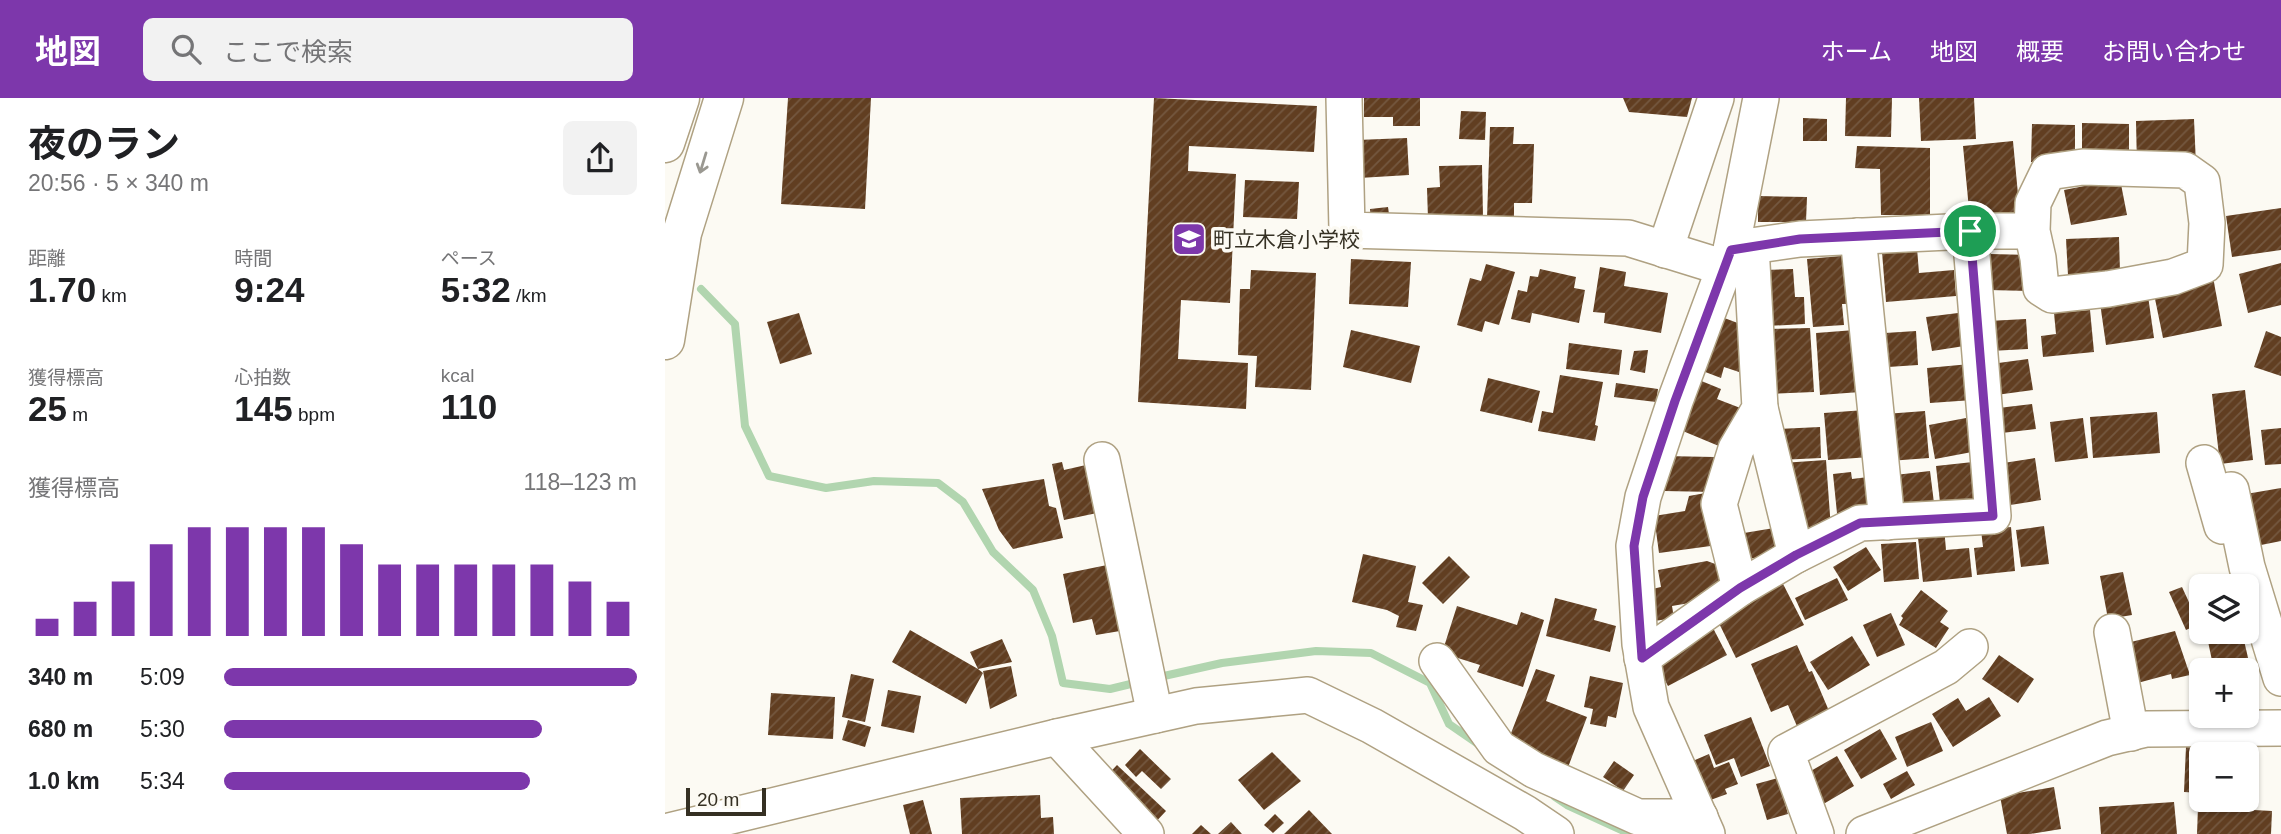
<!DOCTYPE html>
<html lang="ja">
<head>
<meta charset="utf-8">
<style>
  body { margin:0; font-family:Helvetica,"Noto Sans JP",sans-serif; background:#f2f2f2; color:#202124; height:100vh; display:flex; flex-direction:column; font-size:26px; white-space:nowrap }
  * { box-sizing:border-box; margin:0 }
  p { font-size:23px; color:#757577 }
  .icon { flex:none; width:38px; height:38px; fill:none; stroke:currentColor; stroke-width:2; stroke-linecap:round; stroke-linejoin:round }
  .map { position:relative; flex:1; overflow:hidden }
  .drawer { display:flex; flex-direction:column; background:#fff; width:665px }
  .drawer>* { flex:none }
  .controls { position:absolute; left:1524px; top:476px; display:grid; gap:14px }
  .controls a { display:grid; place-items:center; width:70px; height:70px; border-radius:10px; background:#fff; box-shadow:0 2px 5px #0004; font-size:35px }
  .scale { position:absolute; left:21px; bottom:18px; width:80px; box-sizing:border-box; padding-left:7px; border:4px solid #353023; border-top:0; font-size:19px; line-height:24px; white-space:nowrap; color:#353023; -webkit-text-stroke:5px #fcfaf3; paint-order:stroke }
  .pin { position:absolute; display:grid; place-items:center; width:60px; height:60px; color:#fff; margin:-30px; border:4px solid #fff; border-radius:50%; box-shadow:0 2px 7px #0007 }
  .round { display:grid; place-items:center; flex:none; width:74px; height:74px; border-radius:10px; background:#f2f2f2 }
  .headline { display:flex; align-items:center; justify-content:space-between; height:119px; padding:0 28px }
  h1 { font-size:38px; font-weight:700; line-height:52px }
  .stats { display:grid; grid-template-columns:repeat(3,1fr); gap:10px; height:119px; padding:7px 28px }
  .stats div { display:grid; align-content:center }
  .stats b { font-size:35px; font-weight:700 }
  .stats small { font-size:19px; font-weight:400 }
  .stats p { font-size:19px }
  .chart { height:196px; padding:14px 28px }
  .chart p { display:flex; justify-content:space-between }
  .chart svg { width:100%; height:126px; margin-top:7px; stroke:#7d37ab; stroke-width:6 }
  ul { padding:0 28px; list-style:none; font-size:23px }
  li { display:grid; grid-template-columns:112px 84px 1fr; align-items:center; height:52px }
  li i { height:18px; border-radius:9px; background:#7d37ab }
  header { display:flex; align-items:center; gap:42px; box-sizing:border-box; height:98px; padding:0 35px; background:#7d37ab; color:#fff }
  header strong { font-size:33px }
  nav { display:flex; gap:38px; margin-inline-start:auto; font-size:24px }
  .search { width:490px; height:63px; background:#f2f2f2; display:flex; align-items:center; gap:18px; box-sizing:border-box; padding:0 24px; border-radius:10px; color:#757577; font-size:26px }
  main { display:flex; flex:1; min-height:0 }
  .map>svg:first-child { display:block }
  .lines { fill:none; stroke-linecap:round; stroke-linejoin:round }
  .stream { stroke:#b1d5af; stroke-width:8 }
  .building { fill:url(#building-hatch) }
  .minor-casing { stroke:#afa182; stroke-width:38 }
  .highway-casing { stroke:#afa182; stroke-width:41 }
  .minor { stroke:#fff; stroke-width:35 }
  .highway { stroke:#fff; stroke-width:38 }
  .oneway { stroke:#9a9891 }
  .route-casing { stroke:#fff; stroke-width:14 }
  .route { stroke:#7d37ab; stroke-width:9 }
  .labels { text-anchor:middle; dominant-baseline:central; stroke-width:7; stroke-linejoin:round; paint-order:stroke }
  .poi-label { font-size:21px; fill:#353023; stroke:#fcfaf3; text-anchor:start }
</style>
</head>
<body>
<header>
<strong>地図</strong>
<div class="search"><svg class="icon" aria-label="search" viewBox="0 0 24 24"><circle cx="10" cy="10" r="6"/><path d="M15 15l6 6"/></svg>ここで検索</div>
<nav><a>ホーム</a><a>地図</a><a>概要</a><a>お問い合わせ</a></nav>
</header>
<main>
<section class="drawer">
<div class="headline"><div><h1>夜のラン</h1><p>20:56 · 5 × 340 m</p></div><a class="round"><svg class="icon" aria-label="share" viewBox="0 0 24 24"><path d="M12 15V3M7 8l5-5 5 5M5 13v7h14v-7"/></svg></a></div>
<div class="stats">
<div><p>距離</p><b>1.70<small> km</small></b></div>
<div><p>時間</p><b>9:24</b></div>
<div><p>ペース</p><b>5:32<small> /km</small></b></div>
</div>
<div class="stats">
<div><p>獲得標高</p><b>25<small> m</small></b></div>
<div><p>心拍数</p><b>145<small> bpm</small></b></div>
<div><p>kcal</p><b>110</b></div>
</div>
<div class="chart"><p><span>獲得標高</span>118–123 m</p>
<svg viewBox="0 0 160 44" preserveAspectRatio="none"><path d="M5 44V38M15 44V32M25 44V25M35 44V12M45 44V6M55 44V6M65 44V6M75 44V6M85 44V12M95 44V19M105 44V19M115 44V19M125 44V19M135 44V19M145 44V25M155 44V32"/></svg>
</div>
<ul>
<li><b>340 m</b>5:09<i style="width:100%"></i></li>
<li><b>680 m</b>5:30<i style="width:77%"></i></li>
<li><b>1.0 km</b>5:34<i style="width:74%"></i></li>
</ul>
</section>
<div class="map">
<svg width="1616" height="736" viewBox="0 0 1616 736">
  <defs>
    <pattern id="building-hatch" width="6" height="6" patternUnits="userSpaceOnUse" patternTransform="scale(1.75)"><rect width="6" height="6" fill="#613e21"/><path d="M-1 1l2-2M0 6l6-6M5 7l2-2" fill="none" stroke="#745840"/></pattern>
  </defs>
  <rect width="100%" height="100%" fill="#fcfaf3"/>
  <g class="lines">
    <!-- stream -->
    <g class="stream">
      <polyline points="36,191 70,226 80,328 104,378 161,390 209,383 273,385 298,404 328,454 368,492 387,538 398,585 445,591 474,584"/>
      <polyline points="490,580 557,565 651,553 706,555 765,585 784,626 813,646"/>
      <polyline points="890,699 902,707 965,736"/>
    </g>
  </g>
  <!-- building -->
  <g class="building">
    <polygon points="123,0 206,0 200,111 116,106"/>
    <polygon points="489,0 652,8 649,54 524,48 523,73 571,76 565,205 516,202 513,261 583,265 581,311 473,304"/>
    <polygon points="699,0 755,0 755,28 728,28 728,19 699,19"/>
    <polygon points="958,0 1027,0 1022,19 964,14"/>
    <polygon points="1181,0 1227,0 1226,39 1180,38"/>
    <polygon points="1254,0 1309,0 1311,41 1256,43"/>
    <polygon points="796,13 821,14 820,42 794,41"/>
    <polygon points="1138,20 1162,21 1162,43 1138,43"/>
    <polygon points="1529,21 1531,67 1472,69 1471,23"/>
    <polygon points="1417,25 1464,26 1464,63 1417,63"/>
    <polygon points="1367,26 1410,27 1410,64 1366,64"/>
    <polygon points="825,29 849,29 848,46 869,46 867,105 849,105 849,121 822,120"/>
    <polygon points="742,40 744,77 694,80 692,42"/>
    <polygon points="1348,43 1355,118 1305,122 1298,48"/>
    <polygon points="1192,48 1265,50 1265,117 1216,117 1215,71 1190,70"/>
    <polygon points="817,67 818,119 763,121 762,90 775,89 774,68"/>
    <polygon points="1455,81 1462,117 1406,127 1399,92"/>
    <polygon points="580,82 634,84 632,121 578,119"/>
    <polygon points="1093,98 1142,99 1141,124 1093,124"/>
    <polygon points="723,109 725,123 706,125 705,111"/>
    <polygon points="1616,110 1616,152 1567,159 1561,118"/>
    <polygon points="1454,139 1455,175 1403,177 1401,141"/>
    <polygon points="1252,150 1254,175 1289,172 1291,198 1221,204 1217,154"/>
    <polygon points="1325,156 1366,157 1365,193 1323,192"/>
    <polygon points="1187,157 1184,206 1177,206 1179,227 1148,229 1142,161"/>
    <polygon points="686,161 746,164 743,209 684,206"/>
    <polygon points="1616,165 1616,207 1583,215 1574,176"/>
    <polygon points="821,166 850,174 834,227 820,223 817,234 792,227 805,180 816,183"/>
    <polygon points="935,169 961,174 959,188 1003,195 996,235 939,225 940,215 928,214"/>
    <polygon points="875,171 911,179 909,190 920,192 914,225 867,215 865,225 846,221 853,192 862,194 865,178 873,179"/>
    <polygon points="1128,171 1130,199 1139,199 1140,226 1102,228 1099,172"/>
    <polygon points="586,172 651,175 646,292 590,289 592,258 573,257 575,191 585,191"/>
    <polygon points="1548,179 1557,228 1498,240 1488,191"/>
    <polygon points="1483,198 1489,240 1441,247 1435,205"/>
    <polygon points="1425,212 1429,254 1378,259 1376,238 1391,236 1389,215"/>
    <polygon points="1301,214 1306,247 1267,253 1261,219"/>
    <polygon points="134,215 147,256 115,266 102,224"/>
    <polygon points="1054,218 1086,230 1083,277 1059,269 1056,280 1035,272"/>
    <polygon points="1361,221 1363,251 1325,253 1323,223"/>
    <polygon points="1145,230 1149,294 1100,296 1098,231"/>
    <polygon points="686,232 755,248 746,285 678,269"/>
    <polygon points="1190,232 1195,294 1155,297 1151,235"/>
    <polygon points="1251,233 1253,267 1223,269 1220,235"/>
    <polygon points="1601,233 1616,239 1616,278 1589,269"/>
    <polygon points="904,245 957,252 954,277 901,271"/>
    <polygon points="983,252 980,275 965,272 969,253"/>
    <polygon points="1363,261 1368,292 1331,297 1326,266"/>
    <polygon points="1305,266 1308,302 1265,305 1262,270"/>
    <polygon points="895,277 938,284 930,327 933,328 930,343 873,333 877,313 888,315"/>
    <polygon points="823,280 875,293 867,325 815,313"/>
    <polygon points="1034,282 1056,291 1052,301 1078,311 1061,351 1013,331"/>
    <polygon points="951,285 993,291 991,304 949,299"/>
    <polygon points="1580,292 1588,362 1555,366 1547,296"/>
    <polygon points="1367,306 1371,331 1328,336 1325,311"/>
    <polygon points="1200,312 1205,359 1163,362 1159,315"/>
    <polygon points="1260,313 1264,360 1224,363 1220,316"/>
    <polygon points="1492,314 1495,355 1428,360 1425,319"/>
    <polygon points="1301,320 1307,354 1270,361 1264,327"/>
    <polygon points="1418,320 1423,360 1390,364 1385,324"/>
    <polygon points="1155,329 1156,360 1114,362 1112,331"/>
    <polygon points="1616,330 1616,366 1600,367 1596,332"/>
    <polygon points="1000,358 1049,359 1049,394 999,393"/>
    <polygon points="1370,360 1376,402 1339,408 1332,366"/>
    <polygon points="1161,362 1166,431 1143,432 1142,423 1134,424 1132,386 1119,386 1117,365"/>
    <polygon points="397,364 399,372 421,367 432,415 399,422 387,366"/>
    <polygon points="1308,364 1313,409 1276,413 1271,368"/>
    <polygon points="1265,373 1270,413 1236,417 1230,377"/>
    <polygon points="1186,374 1187,381 1203,379 1206,411 1173,425 1168,376"/>
    <polygon points="379,381 384,408 391,410 398,440 348,451 334,432 317,391"/>
    <polygon points="1616,390 1616,443 1591,448 1581,396"/>
    <polygon points="1046,394 1053,447 994,455 989,418 1020,413 1024,398"/>
    <polygon points="1379,428 1384,466 1356,469 1351,432"/>
    <polygon points="1279,429 1281,452 1304,450 1307,479 1258,484 1252,431"/>
    <polygon points="1346,429 1350,473 1312,477 1309,450 1318,449 1316,432"/>
    <polygon points="1109,430 1113,456 1071,463 1067,437"/>
    <polygon points="1251,444 1254,481 1219,484 1216,446"/>
    <polygon points="1201,449 1216,472 1183,493 1168,469"/>
    <polygon points="698,456 751,468 743,504 758,507 751,533 731,529 734,518 722,512 687,504"/>
    <polygon points="784,458 805,479 778,506 757,485"/>
    <polygon points="1042,463 1053,467 1058,491 1035,495 1036,503 1007,508 1009,520 983,524 978,493 996,489 993,472"/>
    <polygon points="447,466 461,532 431,537 427,521 408,525 398,476"/>
    <polygon points="1458,474 1467,517 1443,521 1435,478"/>
    <polygon points="1115,480 1139,527 1071,560 1048,513"/>
    <polygon points="1172,480 1183,502 1140,522 1130,500"/>
    <polygon points="1517,489 1534,526 1521,532 1504,494"/>
    <polygon points="1256,492 1283,513 1275,524 1284,530 1271,550 1234,527 1238,520 1236,518"/>
    <polygon points="890,500 932,511 929,522 951,528 945,554 881,538"/>
    <polygon points="792,508 852,527 856,514 879,522 858,589 812,574 815,567 777,555"/>
    <polygon points="1226,515 1240,547 1212,559 1198,527"/>
    <polygon points="1048,530 1062,557 1003,588 988,560"/>
    <polygon points="245,532 313,571 305,554 337,541 347,564 313,571 318,575 301,606 227,564"/>
    <polygon points="1510,533 1525,577 1507,581 1506,576 1465,587 1454,547"/>
    <polygon points="1541,534 1577,534 1588,581 1582,582 1582,572 1549,572"/>
    <polygon points="1187,538 1205,567 1163,592 1145,564"/>
    <polygon points="1132,547 1144,574 1147,573 1167,620 1134,633 1123,607 1106,614 1086,566"/>
    <polygon points="1334,557 1369,581 1353,605 1317,581"/>
    <polygon points="346,568 352,598 325,611 318,573"/>
    <polygon points="871,571 890,577 881,603 922,619 902,672 841,648"/>
    <polygon points="186,576 209,581 200,624 177,619"/>
    <polygon points="925,578 958,585 951,620 943,618 941,629 925,626 928,611 919,609"/>
    <polygon points="223,592 256,598 249,635 216,628"/>
    <polygon points="106,595 170,599 168,641 103,637"/>
    <polygon points="1324,599 1336,618 1288,649 1267,616 1293,600 1301,613"/>
    <polygon points="1086,619 1105,668 1076,679 1069,660 1051,667 1039,637"/>
    <polygon points="183,622 206,629 200,649 177,642"/>
    <polygon points="1266,624 1278,653 1242,669 1230,639"/>
    <polygon points="1215,631 1232,661 1196,681 1179,652"/>
    <polygon points="1521,649 1546,650 1545,656 1536,656 1536,695 1519,694"/>
    <polygon points="475,651 506,681 496,691 477,673 471,679 460,667"/>
    <polygon points="607,654 636,683 599,712 573,682"/>
    <polygon points="1044,656 1049,670 1064,664 1073,686 1060,691 1062,696 1040,704 1023,665"/>
    <polygon points="1172,658 1189,688 1155,708 1137,678"/>
    <polygon points="949,663 969,677 958,693 938,679"/>
    <polygon points="452,667 501,713 485,730 436,684"/>
    <polygon points="1242,673 1250,687 1226,701 1218,686"/>
    <polygon points="1113,680 1123,716 1102,722 1091,686"/>
    <polygon points="1389,689 1396,731 1365,736 1342,736 1335,698"/>
    <polygon points="375,697 376,720 388,719 389,736 297,736 295,700"/>
    <polygon points="258,702 267,736 245,736 238,707"/>
    <polygon points="1509,704 1512,736 1436,736 1434,709"/>
    <polygon points="1533,709 1607,713 1606,736 1532,736"/>
    <polygon points="644,712 667,736 619,736"/>
    <polygon points="610,716 619,725 608,735 599,727"/>
    <polygon points="566,724 577,736 553,736"/>
    <polygon points="536,727 546,736 527,736"/>
  </g>
  <g class="lines">
    <!-- minor casing -->
    <g class="minor-casing">
      <g id="minor">
        <polyline points="679,0 682,132 963,140 1060,170"/>
        <polyline points="1305,133 1367,133 1373,160 1376,190 1387,197 1443,191 1508,179 1540,167 1542,125 1537,84 1520,72 1418,69 1383,74 1368,105 1367,133"/>
        <polyline points="1193,138 1222,424"/>
        <polyline points="1086,148 1135,141 1305,133 1328,418 1195,425 1131,457"/>
        <polyline points="1000,152 1051,0"/>
        <polyline points="437,362 490,617"/>
        <polyline points="1539,365 1557,428"/>
        <polyline points="1566,392 1582,469 1616,580"/>
        <polyline points="1075,490 1131,457 1095,310"/>
        <polyline points="1447,534 1466,635"/>
        <polyline points="977,560 1075,490 1054,406 1071,351 1095,310 1086,148 1066,152"/>
        <polyline points="772,563 834,650 869,672 973,719 1035,719"/>
        <polyline points="392,639 481,736"/>
        <polyline points="0,734 392,639 531,608 643,597 707,628 860,715 891,736"/>
        <polyline points="1042,736 986,609 975,546 969,448 978,399 1010,303 1066,152 1096,0"/>
        <polyline points="1151,736 1121,654 1281,569 1305,549"/>
        <polyline points="1199,736 1442,640 1481,631 1616,630"/>
      </g>
    </g>
    <!-- highway casing -->
    <g class="highway-casing">
      <g id="highway">
        <polyline points="0,45 15,0"/>
        <polyline points="0,242 17,135 59,0"/>
      </g>
    </g>
    <!-- minor -->
    <use href="#minor" class="minor"/>
    <!-- highway -->
    <use href="#highway" class="highway"/>
  </g>
  <!-- one-way arrows -->
  <defs><path id="oneway-shaft" d="M-6 0H5M1.5-3L5.5 0L1.5 3" fill="none" stroke-width="1.6" stroke-linecap="round" stroke-linejoin="round" transform="scale(1.75)"/></defs>
  <use class="oneway" href="#oneway-shaft" transform="translate(38 65) rotate(107)"/>
  <g class="lines">
    <!-- route casing -->
    <g class="route-casing">
      <polygon id="route" points="1305,133 1328,418 1195,425 1131,457 1075,490 977,560 969,448 978,399 1010,303 1066,152 1135,141"/>
    </g>
    <!-- route -->
    <use href="#route" class="route"/>
  </g>
  <!-- icons -->
  <defs>
    <g id="school-square" transform="scale(1.75)"><rect x="-9" y="-9" width="18" height="18" rx="4" fill="#7d37ab" stroke="#fcfaf3"/><path d="M0-5L7-2L0 1L-7-2ZM-4 1L0 2.5L4 1V4Q0 6-4 4Z" fill="#fff"/></g>
  </defs>
  <g fill-rule="evenodd">
    <use href="#school-square" x="524" y="141"/>
  </g>
  <g class="labels">
    <!-- poi labels -->
    <g class="poi-label">
      <text x="548" y="141">町立木倉小学校</text>
    </g>
  </g>
</svg>
<div class="controls">
<a><svg class="icon" aria-label="layers" viewBox="0 0 24 24"><path d="M12 4l9 5-9 5-9-5zM3 14l9 5 9-5"/></svg></a>
<a>+</a>
<a>−</a>
</div>
<div class="scale">20 m</div>
<div class="pin" style="left:1305px;top:133px;background:#1e9e55"><svg class="icon" aria-label="arrive" viewBox="0 0 24 24"><path d="M6 21V4h12l-3 4 3 4H6"/></svg></div>
</div>
</main>
</body>
</html>
